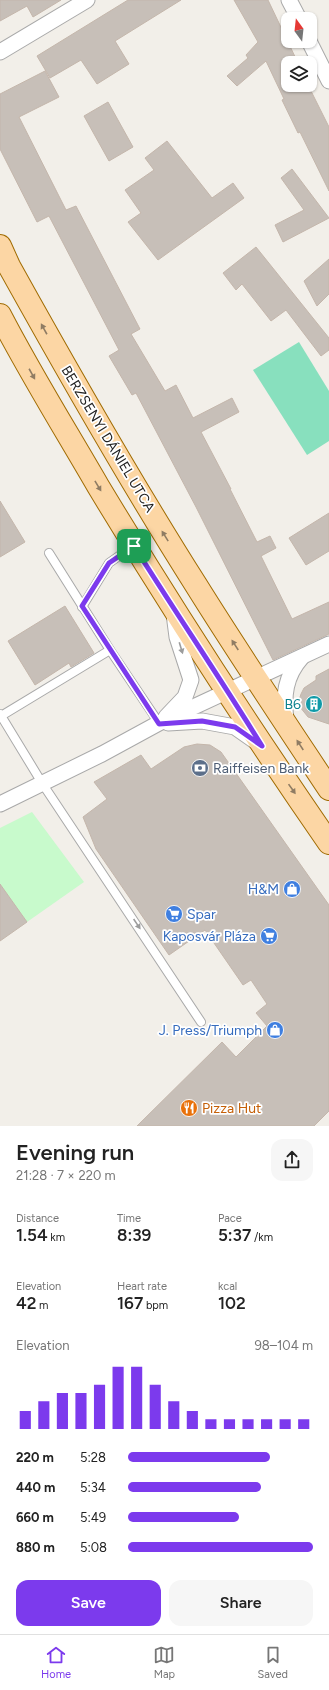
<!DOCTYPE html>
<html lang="en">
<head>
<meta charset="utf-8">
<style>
  body { margin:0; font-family:Figtree,sans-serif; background:#f6f6f6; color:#222; height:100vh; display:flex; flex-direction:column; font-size:15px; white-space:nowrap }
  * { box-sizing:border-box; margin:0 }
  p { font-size:13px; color:#767676 }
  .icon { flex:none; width:22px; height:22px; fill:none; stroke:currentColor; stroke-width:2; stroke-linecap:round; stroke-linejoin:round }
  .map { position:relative; height:1126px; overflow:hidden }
  .sheet { display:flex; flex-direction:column; background:#fff; flex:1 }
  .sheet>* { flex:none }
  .needle { width:26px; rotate:345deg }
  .buttons { position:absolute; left:281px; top:12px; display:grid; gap:8px }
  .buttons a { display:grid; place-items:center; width:36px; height:36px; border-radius:8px; background:#fff; box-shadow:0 1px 3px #0004; font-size:20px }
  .pin { position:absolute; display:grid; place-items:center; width:34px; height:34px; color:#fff; margin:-17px; border-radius:8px; box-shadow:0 2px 6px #0006 }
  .round { display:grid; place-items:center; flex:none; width:42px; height:42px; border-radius:12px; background:#f6f6f6 }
  .headline { display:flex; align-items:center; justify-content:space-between; height:68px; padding:0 16px }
  h1 { font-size:22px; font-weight:600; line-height:30px }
  .stats { display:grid; grid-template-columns:repeat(3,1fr); gap:6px; height:68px; padding:4px 16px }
  .stats div { display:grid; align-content:center }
  .stats b { font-size:17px; font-weight:600 }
  .stats small { font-size:11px; font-weight:400 }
  .stats p { font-size:11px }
  .chart { height:112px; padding:8px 16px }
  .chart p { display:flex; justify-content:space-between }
  .chart svg { width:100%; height:72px; margin-top:4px; stroke:#7c3aed; stroke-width:6 }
  .action { display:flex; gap:8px; margin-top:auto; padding:8px 16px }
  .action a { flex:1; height:46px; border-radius:12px; background:#7c3aed; color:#fff; font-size:16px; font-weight:600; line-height:46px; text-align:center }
  .action a+a { background:#f6f6f6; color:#222 }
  ul { padding:0 16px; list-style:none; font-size:13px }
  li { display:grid; grid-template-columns:64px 48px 1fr; align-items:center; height:30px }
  li i { height:10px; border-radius:5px; background:#7c3aed }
  .tab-bar { display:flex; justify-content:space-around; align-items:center; height:56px; border-top:1px solid #e0e0e0; background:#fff; font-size:11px; color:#767676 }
  .tab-bar a { display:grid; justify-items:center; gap:2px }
  .tab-bar .current { color:#7c3aed }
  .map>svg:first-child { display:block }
  .park { fill:#c8facc }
  .pitch { fill:#88e0be }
  .building { fill:#c7bfb8; stroke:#c4b6ab }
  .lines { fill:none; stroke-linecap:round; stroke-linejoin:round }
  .lane-casing { stroke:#a9a9a9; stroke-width:10 }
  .street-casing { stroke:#a9a9a9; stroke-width:17 }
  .primary-casing { stroke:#a06b00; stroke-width:24 }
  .lane { stroke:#fff; stroke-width:8 }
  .street { stroke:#fff; stroke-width:15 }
  .primary { stroke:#fcd6a4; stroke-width:22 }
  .oneway { fill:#8f7c63 }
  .oneway2 { fill:#9c9c9c }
  .route-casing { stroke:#fff; stroke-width:8 }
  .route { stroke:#7c3aed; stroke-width:5 }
  .labels { text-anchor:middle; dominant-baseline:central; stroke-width:3.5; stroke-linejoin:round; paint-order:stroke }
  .street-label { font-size:14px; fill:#222; stroke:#fff }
  .culture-label { font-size:14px; fill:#0d838f; stroke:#fff; text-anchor:end }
  .service-label { font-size:14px; fill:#4e5e75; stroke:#fff; text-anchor:start }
  .shop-label { font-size:14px; fill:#366cbe; stroke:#fff; text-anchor:end }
  .food-label { font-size:14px; fill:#c56008; stroke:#fff; text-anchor:start }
</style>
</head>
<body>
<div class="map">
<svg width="329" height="1126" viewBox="0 0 329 1126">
  <rect width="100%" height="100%" fill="#f2efe9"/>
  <!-- park -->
  <polygon class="park" points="32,812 84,882 27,922 0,884 0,828"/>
  <!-- pitch -->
  <polygon class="pitch" points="299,342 329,391 329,441 307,455 253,370"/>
  <!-- building -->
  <g class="building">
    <polygon points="0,0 61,0 33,17 27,6 0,21"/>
    <polygon points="128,0 181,0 115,41 129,64 97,84 81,60 50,78 37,56"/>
    <polygon points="234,0 268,0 298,63 288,63 288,85 308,85 329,127 329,191 300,132 298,133 282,100 284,99 266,61 237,86 227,76 248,58 246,55 258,42"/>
    <polygon points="45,71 59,97 19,117 66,210 76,206 140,329 131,334 165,391 176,385 193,418 232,398 239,412 201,432 231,489 230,489 257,542 270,536 276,548 261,556 292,619 329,602 329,634 273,660 196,507 136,393 132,395 109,356 119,350 49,216 37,222 0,149 0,94"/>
    <polygon points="108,102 133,147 109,161 84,116"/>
    <polygon points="167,141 212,198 233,183 244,198 158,260 128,222 141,213 125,190 154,170 145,158"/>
    <polygon points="292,169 329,218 283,242 275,225 304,210 281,178"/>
    <polygon points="256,247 329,338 329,350 321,356 286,310 271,321 242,284 236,290 223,273"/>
    <polygon points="329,259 329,294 317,306 304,281"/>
    <polygon points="0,501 25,542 0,557"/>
    <polygon points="329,513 329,551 306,565 289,538"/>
    <polygon points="65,606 94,653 71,667 69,663 35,685 8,641"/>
    <polygon points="329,669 329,724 308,717 300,707 299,700 301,694 304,688 316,680 316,676"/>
    <polygon points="197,744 210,745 221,752 329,905 329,1111 314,1126 137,1126 222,1042 236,1057 267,1026 256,1013 267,1004 251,980 243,985 205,930 169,955 96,849 83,817 107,799 94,782 141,755 151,769 184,747"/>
    <polygon points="0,884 27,922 0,941"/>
  </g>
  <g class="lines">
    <!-- lane casing -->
    <g class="lane-casing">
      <g id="lane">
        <polyline points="49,553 110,650 159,723"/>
        <polyline points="82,607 109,563 133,546"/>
        <polyline points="0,714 42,783 201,1022"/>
        <polyline points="1,716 110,650"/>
      </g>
    </g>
    <!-- street casing -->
    <g class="street-casing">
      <g id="street">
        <polyline points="289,0 299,19"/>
        <polyline points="309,41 329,81"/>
        <polyline points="0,52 87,0"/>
        <polyline points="166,717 185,697 191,680 177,637 174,614"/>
        <path d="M286,720C283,696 285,676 302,657"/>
        <polyline points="168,723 202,721 235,727 255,741"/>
        <polyline points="0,804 102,754 159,723 329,644"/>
      </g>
    </g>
    <!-- primary casing -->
    <g class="primary-casing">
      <g id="primary">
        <path d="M0,246L9,266C69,374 130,481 196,585C239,654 284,721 329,789"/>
        <path d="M0,315C30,373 65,429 98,486C171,607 248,726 329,843"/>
      </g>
    </g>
    <!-- lane -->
    <use href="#lane" class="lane"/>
    <!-- street -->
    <use href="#street" class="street"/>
    <!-- primary -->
    <use href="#primary" class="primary"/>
  </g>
  <!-- one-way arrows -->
  <defs><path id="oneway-solid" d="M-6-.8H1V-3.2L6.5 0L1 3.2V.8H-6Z"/></defs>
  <g class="oneway">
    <use href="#oneway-solid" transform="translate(44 329) rotate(-119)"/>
    <use href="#oneway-solid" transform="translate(32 374) rotate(61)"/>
    <use href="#oneway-solid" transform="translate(98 486) rotate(59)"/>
    <use href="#oneway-solid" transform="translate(165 536) rotate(-122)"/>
    <use href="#oneway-solid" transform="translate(235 645) rotate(-123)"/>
    <use href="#oneway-solid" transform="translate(300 745) rotate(-123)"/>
    <use href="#oneway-solid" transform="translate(292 789) rotate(55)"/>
  </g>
  <g class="oneway2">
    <use href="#oneway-solid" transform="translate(181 648) rotate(73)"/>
    <use href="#oneway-solid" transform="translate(137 924) rotate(56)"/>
  </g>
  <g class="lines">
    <!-- route casing -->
    <g class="route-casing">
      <path id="route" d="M134,546C176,613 220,678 262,746L235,727L202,721L159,724L82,606L109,563Z"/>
    </g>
    <!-- route -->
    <use href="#route" class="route"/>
  </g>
  <!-- icons -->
  <defs>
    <g id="building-disc" transform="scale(0.9)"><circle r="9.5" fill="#0f9aa8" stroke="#fff"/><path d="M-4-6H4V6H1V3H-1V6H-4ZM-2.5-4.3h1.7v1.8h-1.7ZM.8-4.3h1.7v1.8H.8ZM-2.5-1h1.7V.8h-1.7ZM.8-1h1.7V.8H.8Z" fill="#fff"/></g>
    <g id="bank-disc" transform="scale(0.9)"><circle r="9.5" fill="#5c6f8a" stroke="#fff"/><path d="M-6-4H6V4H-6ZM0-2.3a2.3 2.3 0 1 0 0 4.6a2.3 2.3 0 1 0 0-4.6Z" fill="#fff"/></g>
    <g id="shop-disc" transform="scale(0.9)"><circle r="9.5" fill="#3f7fe0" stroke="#fff"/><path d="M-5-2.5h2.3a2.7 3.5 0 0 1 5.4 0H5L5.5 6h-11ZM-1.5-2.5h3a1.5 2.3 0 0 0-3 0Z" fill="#fff"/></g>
    <g id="supermarket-disc" transform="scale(0.9)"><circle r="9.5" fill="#3f7fe0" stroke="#fff"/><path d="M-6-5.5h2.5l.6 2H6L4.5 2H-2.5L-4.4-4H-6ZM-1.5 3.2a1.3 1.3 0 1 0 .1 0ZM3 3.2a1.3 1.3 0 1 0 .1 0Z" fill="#fff"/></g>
    <g id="restaurant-disc" transform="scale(0.9)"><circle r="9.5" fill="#e8710a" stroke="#fff"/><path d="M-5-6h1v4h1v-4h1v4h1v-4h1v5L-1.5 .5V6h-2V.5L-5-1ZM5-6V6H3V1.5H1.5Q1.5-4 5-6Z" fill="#fff"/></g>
  </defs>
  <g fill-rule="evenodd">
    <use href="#building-disc" x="314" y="704"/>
    <use href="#bank-disc" x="200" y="768"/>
    <use href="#shop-disc" x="292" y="889"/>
    <use href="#supermarket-disc" x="174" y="914"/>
    <use href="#supermarket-disc" x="269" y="936"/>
    <use href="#shop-disc" x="275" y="1030"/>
    <use href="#restaurant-disc" x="189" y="1108"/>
  </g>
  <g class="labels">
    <!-- street labels -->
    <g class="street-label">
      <text transform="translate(108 439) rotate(59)">BERZSENYI DÁNIEL UTCA</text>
    </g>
    <!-- culture labels -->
    <g class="culture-label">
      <text x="301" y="704">B6</text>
    </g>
    <!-- service labels -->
    <g class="service-label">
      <text x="213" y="768">Raiffeisen Bank</text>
    </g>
    <!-- shop labels -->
    <g class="shop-label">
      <text x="279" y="889">H&amp;M</text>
      <text x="187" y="914" text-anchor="start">Spar</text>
      <text x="256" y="936">Kaposvár Pláza</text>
      <text x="262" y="1030">J. Press/Triumph</text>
    </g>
    <!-- food labels -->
    <g class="food-label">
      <text x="202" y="1108">Pizza Hut</text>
    </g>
  </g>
</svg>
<div class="buttons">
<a><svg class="needle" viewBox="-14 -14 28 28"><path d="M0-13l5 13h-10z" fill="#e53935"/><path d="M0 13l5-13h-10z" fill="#767676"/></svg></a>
<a><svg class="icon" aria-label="layers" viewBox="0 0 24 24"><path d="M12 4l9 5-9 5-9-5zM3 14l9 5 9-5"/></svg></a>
</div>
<div class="pin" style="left:134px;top:546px;background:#1e9e55"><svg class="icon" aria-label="arrive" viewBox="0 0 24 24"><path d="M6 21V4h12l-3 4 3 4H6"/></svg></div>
</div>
<section class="sheet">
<div class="headline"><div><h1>Evening run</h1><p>21:28 · 7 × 220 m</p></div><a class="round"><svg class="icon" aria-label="share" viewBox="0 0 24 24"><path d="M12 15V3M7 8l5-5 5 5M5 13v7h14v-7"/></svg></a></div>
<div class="stats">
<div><p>Distance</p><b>1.54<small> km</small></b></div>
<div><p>Time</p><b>8:39</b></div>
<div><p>Pace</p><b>5:37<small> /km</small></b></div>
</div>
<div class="stats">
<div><p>Elevation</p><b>42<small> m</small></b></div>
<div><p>Heart rate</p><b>167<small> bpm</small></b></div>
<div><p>kcal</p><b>102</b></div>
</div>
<div class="chart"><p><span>Elevation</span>98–104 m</p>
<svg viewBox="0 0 160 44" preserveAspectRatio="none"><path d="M5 44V33M15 44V27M25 44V22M35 44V22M45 44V17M55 44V6M65 44V6M75 44V17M85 44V27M95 44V33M105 44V38M115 44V38M125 44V38M135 44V38M145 44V38M155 44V38"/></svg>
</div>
<ul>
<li><b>220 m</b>5:28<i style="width:77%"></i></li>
<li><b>440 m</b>5:34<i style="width:72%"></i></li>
<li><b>660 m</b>5:49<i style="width:60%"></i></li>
<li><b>880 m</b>5:08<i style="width:100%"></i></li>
</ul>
<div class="action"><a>Save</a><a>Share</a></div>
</section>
<nav class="tab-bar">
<a class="current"><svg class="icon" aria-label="home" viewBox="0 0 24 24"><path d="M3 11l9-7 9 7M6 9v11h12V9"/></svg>Home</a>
<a><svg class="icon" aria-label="map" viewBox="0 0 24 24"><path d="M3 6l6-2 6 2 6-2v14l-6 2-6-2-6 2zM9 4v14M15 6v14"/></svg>Map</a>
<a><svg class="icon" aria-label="saved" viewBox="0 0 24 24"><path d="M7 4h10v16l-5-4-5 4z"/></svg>Saved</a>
</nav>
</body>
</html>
